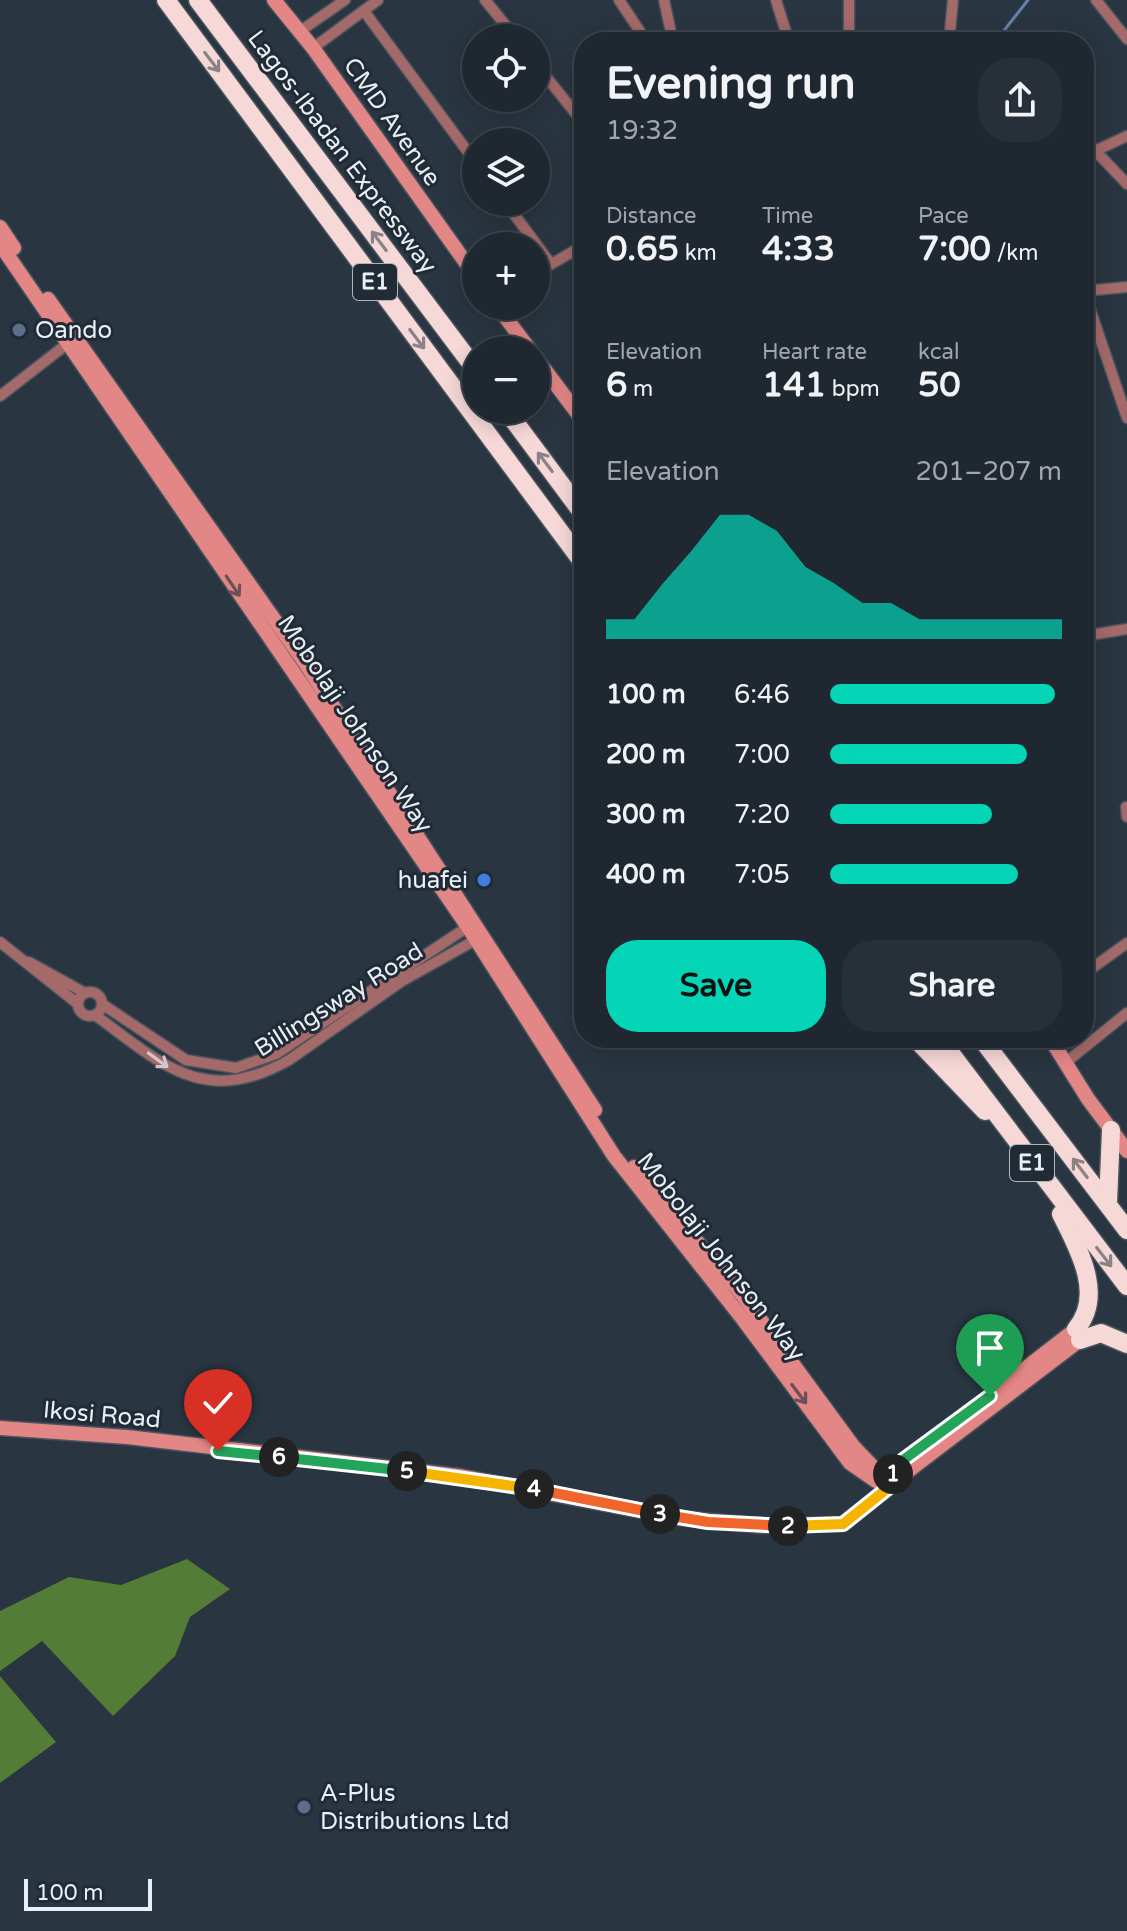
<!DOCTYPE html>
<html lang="en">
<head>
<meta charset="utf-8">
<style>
  body { margin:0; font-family:"Varela Round",sans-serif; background:#273038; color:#f1f3f6; height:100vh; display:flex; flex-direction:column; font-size:30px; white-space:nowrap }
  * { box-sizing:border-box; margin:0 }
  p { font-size:26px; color:#a1a6ab }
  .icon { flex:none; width:44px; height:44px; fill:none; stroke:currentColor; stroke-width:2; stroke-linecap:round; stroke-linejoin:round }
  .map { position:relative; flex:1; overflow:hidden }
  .drawer { position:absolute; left:574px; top:32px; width:520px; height:1016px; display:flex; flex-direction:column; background:#1f2830; border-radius:32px; box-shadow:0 4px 20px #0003,0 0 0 2px #3c444c }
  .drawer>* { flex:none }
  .controls { position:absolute; left:462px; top:24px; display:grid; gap:16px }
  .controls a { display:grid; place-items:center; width:88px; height:88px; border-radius:50%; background:#1f2830; box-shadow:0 4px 20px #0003,0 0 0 2px #3c444c; font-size:40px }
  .scale { position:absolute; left:24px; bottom:20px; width:128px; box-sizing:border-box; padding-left:8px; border:4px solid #e8eff6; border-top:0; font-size:22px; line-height:28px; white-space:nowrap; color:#e8eff6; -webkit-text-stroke:6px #202b36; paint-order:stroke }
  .pin { position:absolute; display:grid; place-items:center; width:68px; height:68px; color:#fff; margin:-82px -34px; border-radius:50% 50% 50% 0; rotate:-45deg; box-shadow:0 0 8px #0007 }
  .pin .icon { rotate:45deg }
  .km { position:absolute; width:40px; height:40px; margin:-20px; border-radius:50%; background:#222; color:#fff; font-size:22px; line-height:40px; text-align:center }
  .round { display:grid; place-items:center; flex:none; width:84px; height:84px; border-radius:32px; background:#273038 }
  .headline { display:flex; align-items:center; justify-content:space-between; height:136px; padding:0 32px }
  h1 { font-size:44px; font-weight:700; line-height:60px }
  .figures { display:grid; grid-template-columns:repeat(3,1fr); gap:12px; height:136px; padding:8px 32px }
  .figures div { display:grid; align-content:center }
  .figures b { font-size:34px; font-weight:700 }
  .figures small { font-size:22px; font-weight:400 }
  .figures p { font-size:22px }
  .chart { height:224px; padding:16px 32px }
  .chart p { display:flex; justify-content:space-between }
  .chart svg { width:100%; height:144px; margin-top:8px; fill:#03d5b6; opacity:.7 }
  .button { display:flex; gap:16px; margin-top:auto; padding:16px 32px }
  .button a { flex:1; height:92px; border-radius:32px; background:#03d5b6; color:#111; font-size:32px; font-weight:700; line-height:92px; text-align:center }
  .button a+a { background:#273038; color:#f1f3f6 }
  ul { padding:0 32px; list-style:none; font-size:26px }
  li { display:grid; grid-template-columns:128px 96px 1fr; align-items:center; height:60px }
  li i { height:20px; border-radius:10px; background:#03d5b6 }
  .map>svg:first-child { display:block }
  .forest { fill:#537c36 }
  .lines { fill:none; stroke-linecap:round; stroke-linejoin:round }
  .stream { stroke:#6380ac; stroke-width:3 }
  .street-casing { stroke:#48535d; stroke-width:13 }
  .secondary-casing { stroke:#48535d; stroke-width:17 }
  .highway-casing { stroke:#48535d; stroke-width:21 }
  .street { stroke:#a46969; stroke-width:10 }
  .secondary { stroke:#e38686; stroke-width:14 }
  .highway { stroke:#f6d8d7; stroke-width:18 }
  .oneway { stroke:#8b8286 }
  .oneway2 { stroke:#6e4f56 }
  .oneway3 { stroke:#d4c7cc }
  .split-1-casing { stroke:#fff; stroke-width:16 }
  .split-2-casing { stroke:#fff; stroke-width:16 }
  .split-3-casing { stroke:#fff; stroke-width:16 }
  .split-4-casing { stroke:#fff; stroke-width:16 }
  .split-5-casing { stroke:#fff; stroke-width:16 }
  .split-6-casing { stroke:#fff; stroke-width:16 }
  .split-7-casing { stroke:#fff; stroke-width:16 }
  .split-1 { stroke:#22a559; stroke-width:10 }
  .split-2 { stroke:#f5b400; stroke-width:10 }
  .split-3 { stroke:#f0652b; stroke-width:10 }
  .split-4 { stroke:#f0652b; stroke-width:10 }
  .split-5 { stroke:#f5b400; stroke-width:10 }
  .split-6 { stroke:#22a559; stroke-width:10 }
  .split-7 { stroke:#22a559; stroke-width:10 }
  .service-dot { fill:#5c6f8a; stroke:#202b36; stroke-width:3 }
  .shop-dot { fill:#3f7fe0; stroke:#202b36; stroke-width:3 }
  .labels { text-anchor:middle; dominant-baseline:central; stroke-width:6; stroke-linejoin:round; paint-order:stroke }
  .shield { fill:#202b36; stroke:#acb4bc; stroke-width:2 }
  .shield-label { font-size:22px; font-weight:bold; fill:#e8eff6 }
  .street-label { font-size:24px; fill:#e8eff6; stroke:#202b36 }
  .poi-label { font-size:24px; fill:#e8eff6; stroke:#202b36; text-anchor:start }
</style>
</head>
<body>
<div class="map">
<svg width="1127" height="1931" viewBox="0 0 1127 1931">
  <rect width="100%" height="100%" fill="#293540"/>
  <!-- forest -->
  <g class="forest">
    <polygon points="187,1559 230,1589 190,1617 175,1656 113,1716 42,1641 0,1671 0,1611 69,1577 121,1585"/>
    <polygon points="0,1676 56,1742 0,1783"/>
  </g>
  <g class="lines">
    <!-- stream -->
    <polyline class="stream" points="995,42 1028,0"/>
    <!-- street casing -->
    <g class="street-casing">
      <g id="street">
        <polyline points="485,0 516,38"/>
        <polyline points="619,0 647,42"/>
        <polyline points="664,0 673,42"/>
        <polyline points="776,0 789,42"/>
        <polyline points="1096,0 1127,39"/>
        <polyline points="364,11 476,163"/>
        <polyline points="299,32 345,0"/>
        <polyline points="849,38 849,0"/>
        <polyline points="1001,41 1002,42"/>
        <polyline points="949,42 953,0"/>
        <polyline points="313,48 378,0"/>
        <polyline points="536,64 584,124"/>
        <polyline points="1084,139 1127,184"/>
        <polyline points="1084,156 1127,136"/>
        <polyline points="505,202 551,264"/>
        <polyline points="536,273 584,245"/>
        <polyline points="1084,291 1127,418"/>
        <polyline points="1084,291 1127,287"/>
        <polyline points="0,396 67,344"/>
        <polyline points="1084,618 1088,635"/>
        <polyline points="1084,636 1127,629"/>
        <polyline points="1084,784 1088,803 1084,818"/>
        <polyline points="1126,807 1127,817"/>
        <polyline points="0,942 78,1004"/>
        <polyline points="29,962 85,993"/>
        <polyline points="1084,974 1127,943"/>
        <circle cx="90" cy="1004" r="12"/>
        <polyline points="102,1004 186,1060 236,1068 276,1054 472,924"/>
        <path d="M95,1015C162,1064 204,1108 289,1060L402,981L479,938"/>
        <polyline points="1065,1063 1127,1013"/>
      </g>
    </g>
    <!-- secondary casing -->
    <g class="secondary-casing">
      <g id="secondary">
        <polyline points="274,0 313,48 476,277"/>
        <polyline points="0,227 14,248"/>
        <polyline points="0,244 468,927 614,1156 742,1318 850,1463 876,1481 899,1478 1080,1340"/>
        <polyline points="48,299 305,663 595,1110"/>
        <polyline points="497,306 530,350"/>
        <polyline points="536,358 584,422"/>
        <polyline points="1050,1038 1088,1099 1127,1151"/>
        <polyline points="634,1167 743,1296 853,1446 875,1469 888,1470 904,1463 1076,1329"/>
        <polyline points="0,1428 127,1437 459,1476 679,1518 765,1526 843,1524 897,1481"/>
      </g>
    </g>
    <!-- highway casing -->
    <g class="highway-casing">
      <g id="highway">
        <polyline points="166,0 584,564"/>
        <polyline points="198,0 476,370"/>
        <polyline points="506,410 584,515"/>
        <polyline points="915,1038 985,1111"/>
        <polyline points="939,1038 1127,1286"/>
        <polyline points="981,1038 1127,1230"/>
        <polyline points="1108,1203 1111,1130"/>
        <path d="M1061,1214C1078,1248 1105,1295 1076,1329"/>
        <polyline points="1080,1340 1101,1333 1127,1344"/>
      </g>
    </g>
    <!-- street -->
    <use href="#street" class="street"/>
    <!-- secondary -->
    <use href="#secondary" class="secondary"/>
    <!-- highway -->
    <use href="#highway" class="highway"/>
  </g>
  <!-- one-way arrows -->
  <defs><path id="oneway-shaft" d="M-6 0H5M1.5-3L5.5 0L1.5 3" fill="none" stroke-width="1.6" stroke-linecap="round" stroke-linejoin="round" transform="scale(2)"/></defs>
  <g class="oneway">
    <use href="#oneway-shaft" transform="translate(212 62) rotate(53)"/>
    <use href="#oneway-shaft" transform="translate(379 241) rotate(-127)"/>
    <use href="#oneway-shaft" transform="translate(417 339) rotate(53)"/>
    <use href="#oneway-shaft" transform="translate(545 462) rotate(-127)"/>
    <use href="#oneway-shaft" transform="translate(1080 1168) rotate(-127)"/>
    <use href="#oneway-shaft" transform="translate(1104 1257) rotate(52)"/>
  </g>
  <g class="oneway2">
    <use href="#oneway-shaft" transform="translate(233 586) rotate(56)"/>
    <use href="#oneway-shaft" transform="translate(799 1394) rotate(53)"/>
  </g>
  <use class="oneway3" href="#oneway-shaft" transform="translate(158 1060) rotate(36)"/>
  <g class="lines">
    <!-- split-1 casing -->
    <g class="split-1-casing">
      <polyline id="split-1" points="893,1474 891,1469 990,1396"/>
    </g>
    <!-- split-2 casing -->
    <g class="split-2-casing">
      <polyline id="split-2" points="788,1526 843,1524 893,1484 893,1474"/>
    </g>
    <!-- split-3 casing -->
    <g class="split-3-casing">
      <polyline id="split-3" points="660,1514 708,1522 788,1526"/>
    </g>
    <!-- split-4 casing -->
    <g class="split-4-casing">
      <polyline id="split-4" points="534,1489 660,1514"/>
    </g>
    <!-- split-5 casing -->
    <g class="split-5-casing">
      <polyline id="split-5" points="407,1471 534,1489"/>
    </g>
    <!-- split-6 casing -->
    <g class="split-6-casing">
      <polyline id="split-6" points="279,1457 407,1471"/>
    </g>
    <!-- split-7 casing -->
    <g class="split-7-casing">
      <polyline id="split-7" points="218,1451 279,1457"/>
    </g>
    <!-- split-1 -->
    <use href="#split-1" class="split-1"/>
    <!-- split-2 -->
    <use href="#split-2" class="split-2"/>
    <!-- split-3 -->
    <use href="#split-3" class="split-3"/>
    <!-- split-4 -->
    <use href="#split-4" class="split-4"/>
    <!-- split-5 -->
    <use href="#split-5" class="split-5"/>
    <!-- split-6 -->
    <use href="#split-6" class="split-6"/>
    <!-- split-7 -->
    <use href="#split-7" class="split-7"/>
  </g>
  <!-- markers -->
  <g class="service-dot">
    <circle cx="19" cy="330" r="8"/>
    <circle cx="304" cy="1807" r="8"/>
  </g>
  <circle class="shop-dot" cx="484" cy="880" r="8"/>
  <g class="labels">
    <!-- shield labels -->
    <g class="shield">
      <rect x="353" y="264" width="44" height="36" rx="6"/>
      <rect x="1010" y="1145" width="44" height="36" rx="6"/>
    </g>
    <g class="shield-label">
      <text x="375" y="282">E1</text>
      <text x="1032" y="1163">E1</text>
    </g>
    <!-- street labels -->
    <g class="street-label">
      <text transform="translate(392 122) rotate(55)">CMD Avenue</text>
      <text transform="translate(342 152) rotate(53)">Lagos-Ibadan Expressway</text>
      <text transform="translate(355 724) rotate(56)">Mobolaji Johnson Way</text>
      <text transform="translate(339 1000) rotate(-32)">Billingsway Road</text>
      <text transform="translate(721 1257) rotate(52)">Mobolaji Johnson Way</text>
      <text transform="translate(102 1415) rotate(5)">Ikosi Road</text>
    </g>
    <!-- poi labels -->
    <g class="poi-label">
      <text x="35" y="330">Oando</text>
      <text x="468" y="880" text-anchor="end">huafei</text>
      <text x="320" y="1793">A-Plus<tspan x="320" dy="28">Distributions Ltd</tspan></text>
    </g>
  </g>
</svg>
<div class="controls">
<a><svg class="icon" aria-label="locate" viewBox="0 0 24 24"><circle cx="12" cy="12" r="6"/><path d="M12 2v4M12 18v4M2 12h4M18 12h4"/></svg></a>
<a><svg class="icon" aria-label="layers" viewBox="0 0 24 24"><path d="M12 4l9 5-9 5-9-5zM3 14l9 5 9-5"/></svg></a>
<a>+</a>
<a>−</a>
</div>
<div class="scale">100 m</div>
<div class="pin" style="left:990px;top:1396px;background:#1e9e55"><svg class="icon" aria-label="arrive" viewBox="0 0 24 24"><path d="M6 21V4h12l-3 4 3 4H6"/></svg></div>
<div class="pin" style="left:218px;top:1451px;background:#d93025"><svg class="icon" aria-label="check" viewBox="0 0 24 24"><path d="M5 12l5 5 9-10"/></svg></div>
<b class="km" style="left:893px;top:1474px">1</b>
<b class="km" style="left:788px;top:1526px">2</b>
<b class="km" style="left:660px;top:1514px">3</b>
<b class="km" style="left:534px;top:1489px">4</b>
<b class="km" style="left:407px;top:1471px">5</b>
<b class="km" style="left:279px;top:1457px">6</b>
<section class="drawer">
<div class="headline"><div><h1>Evening run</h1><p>19:32</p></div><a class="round"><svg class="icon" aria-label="share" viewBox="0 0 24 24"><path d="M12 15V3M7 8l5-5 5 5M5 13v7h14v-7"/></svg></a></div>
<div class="figures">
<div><p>Distance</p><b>0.65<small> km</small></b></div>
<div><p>Time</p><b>4:33</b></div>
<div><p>Pace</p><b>7:00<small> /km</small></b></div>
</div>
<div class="figures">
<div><p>Elevation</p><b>6<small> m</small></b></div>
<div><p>Heart rate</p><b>141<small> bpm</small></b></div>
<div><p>kcal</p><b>50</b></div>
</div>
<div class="chart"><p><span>Elevation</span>201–207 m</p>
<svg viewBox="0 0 160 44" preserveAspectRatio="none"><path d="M0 44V38L10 38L20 27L30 17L40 6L50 6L60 11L70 22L80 27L90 33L100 33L110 38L120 38L130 38L140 38L150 38L160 38V44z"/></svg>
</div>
<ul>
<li><b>100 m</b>6:46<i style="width:97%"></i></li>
<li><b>200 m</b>7:00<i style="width:85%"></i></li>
<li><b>300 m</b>7:20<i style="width:70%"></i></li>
<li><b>400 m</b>7:05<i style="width:81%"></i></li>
</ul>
<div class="button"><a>Save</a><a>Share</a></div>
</section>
</div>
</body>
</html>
